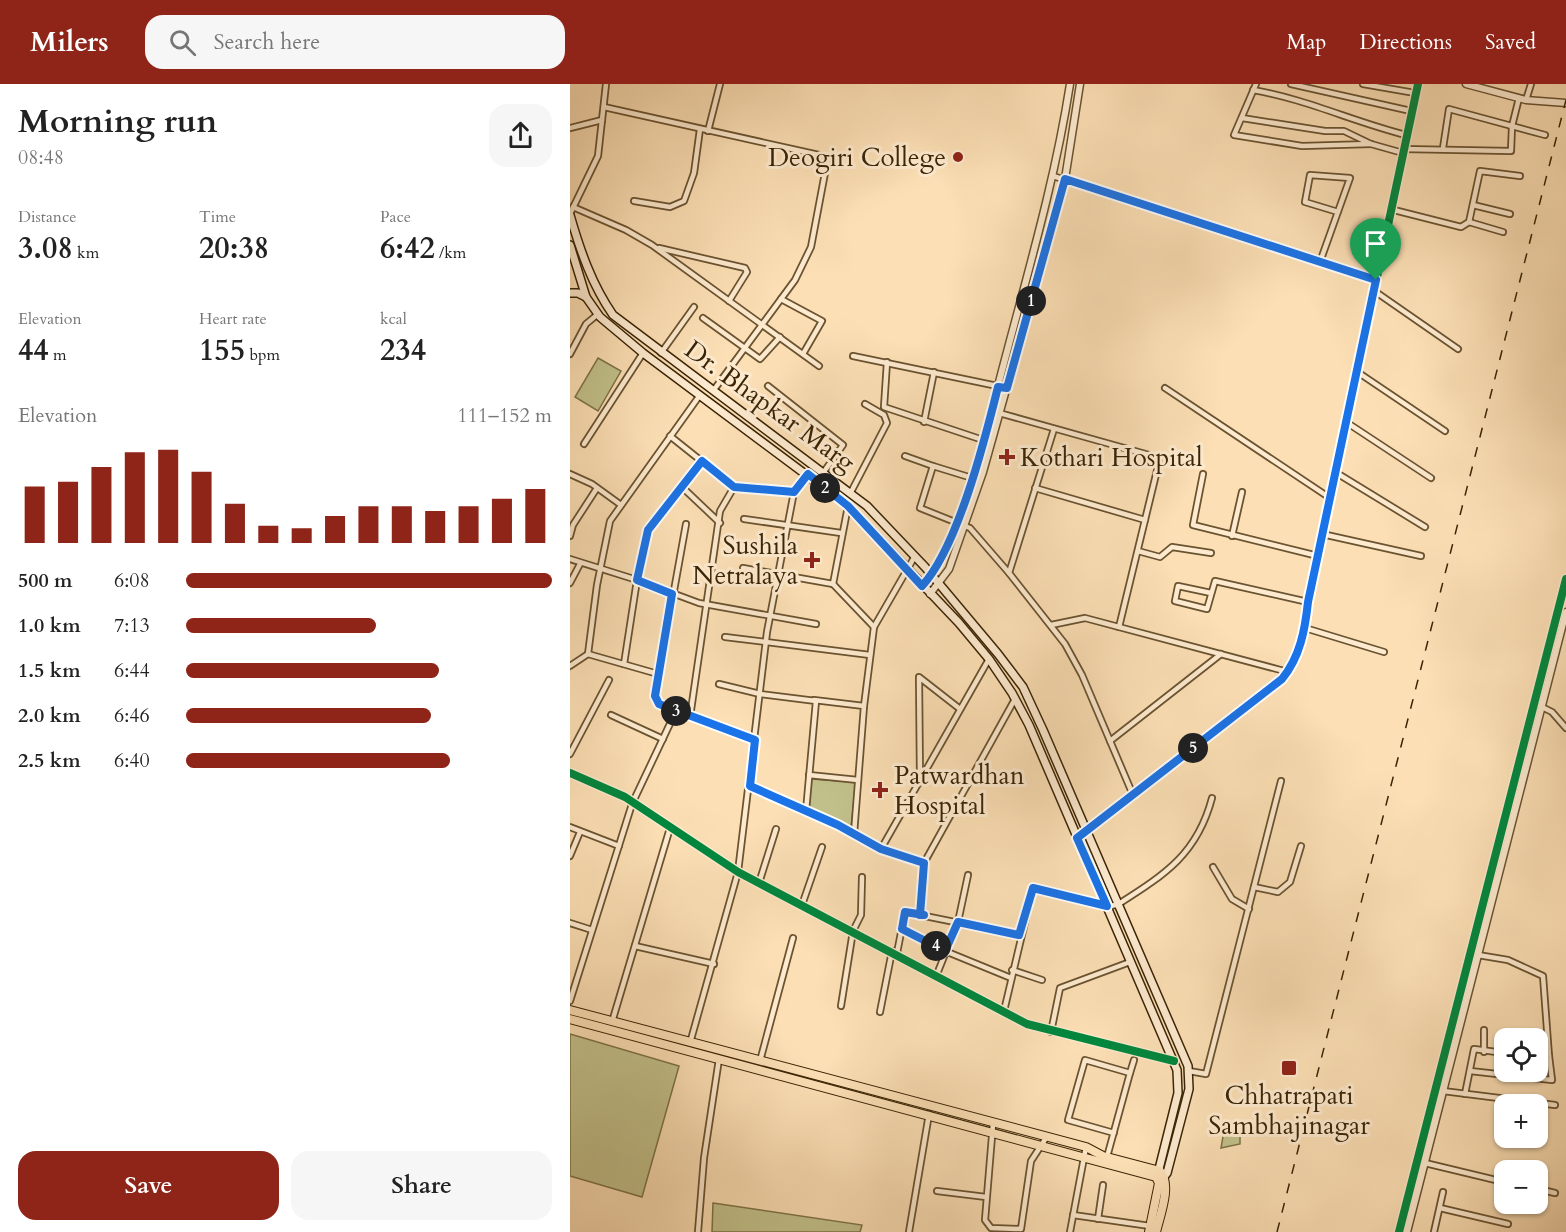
<!DOCTYPE html>
<html lang="en">
<head>
<meta charset="utf-8">
<style>
  body { margin:0; font-family:Cardo,serif; background:#f6f6f6; color:#222; height:100vh; display:flex; flex-direction:column; font-size:22px; white-space:nowrap }
  * { box-sizing:border-box; margin:0 }
  p { font-size:20px; color:#767676 }
  .icon { flex:none; width:33px; height:33px; fill:none; stroke:currentColor; stroke-width:2; stroke-linecap:round; stroke-linejoin:round }
  .map { position:relative; flex:1; overflow:hidden }
  .side { display:flex; flex-direction:column; background:#fff; width:570px }
  .side>* { flex:none }
  .tools { position:absolute; left:924px; top:944px; display:grid; gap:12px }
  .tools a { display:grid; place-items:center; width:54px; height:54px; border-radius:12px; background:#fff; box-shadow:0 2px 4px #0004; font-size:30px }
  .pin { position:absolute; display:grid; place-items:center; width:51px; height:51px; color:#fff; margin:-62px -26px; border-radius:50% 50% 50% 0; rotate:-45deg; box-shadow:0 0 6px #0007 }
  .pin .icon { rotate:45deg }
  .km { position:absolute; width:30px; height:30px; margin:-15px; border-radius:50%; background:#222; color:#fff; font-size:16px; line-height:30px; text-align:center }
  .round { display:grid; place-items:center; flex:none; width:63px; height:63px; border-radius:18px; background:#f6f6f6 }
  .overview { display:flex; align-items:center; justify-content:space-between; height:102px; padding:0 18px }
  h1 { font-size:33px; font-weight:600; line-height:45px }
  .figures { display:grid; grid-template-columns:repeat(3,1fr); gap:9px; height:102px; padding:6px 18px }
  .figures div { display:grid; align-content:center }
  .figures b { font-size:30px; font-weight:600 }
  .figures small { font-size:16px; font-weight:400 }
  .figures p { font-size:16px }
  .chart { height:168px; padding:12px 18px }
  .chart p { display:flex; justify-content:space-between }
  .chart svg { width:100%; height:108px; margin-top:6px; stroke:#8f2418; stroke-width:6 }
  .action { display:flex; gap:12px; margin-top:auto; padding:12px 18px }
  .action a { flex:1; height:69px; border-radius:18px; background:#8f2418; color:#fff; font-size:24px; font-weight:600; line-height:69px; text-align:center }
  .action a+a { background:#f6f6f6; color:#222 }
  ul { padding:0 18px; list-style:none; font-size:20px }
  li { display:grid; grid-template-columns:96px 72px 1fr; align-items:center; height:45px }
  li i { height:15px; border-radius:8px; background:#8f2418 }
  header { display:flex; align-items:center; gap:36px; box-sizing:border-box; height:84px; padding:0 30px; background:#8f2418; color:#fff }
  header strong { font-size:28px }
  nav { display:flex; gap:33px; margin-inline-start:auto; font-size:21px }
  .search { width:420px; height:54px; background:#f6f6f6; display:flex; align-items:center; gap:15px; box-sizing:border-box; padding:0 21px; border-radius:18px; color:#767676; font-size:22px }
  main { display:flex; flex:1; min-height:0 }
  .map>svg:first-child { display:block }
  .green { fill:#c2c18b; stroke:#7e7248; stroke-width:1.5 }
  .lines { fill:none; stroke-linecap:round; stroke-linejoin:round }
  .minor-casing { stroke:#6a5330; stroke-width:8 }
  .tertiary-casing { stroke:#6a5330; stroke-width:9 }
  .secondary-casing { stroke:#3a2404; stroke-width:10 }
  .primary-casing { stroke:#3a2404; stroke-width:10 }
  .minor { stroke:#fdeacf; stroke-width:4.5 }
  .tertiary { stroke:#fdeacf; stroke-width:6 }
  .secondary { stroke:#fdeacf; stroke-width:7 }
  .primary { stroke:#fcdfb5; stroke-width:8 }
  .rail { stroke:#3a2404; stroke-width:1.5; stroke-dasharray:10 10; stroke-linecap:butt }
  .cycleway-casing { stroke:#fdeacf; stroke-width:11 }
  .cycleway { stroke:#00873e; stroke-width:8 }
  .route-casing { stroke:#fff; stroke-width:12 }
  .route { stroke:#1a73e8; stroke-width:8 }
  .poi-dot { fill:#8f2418; stroke:#fdeacf; stroke-width:2 }
  .labels { text-anchor:middle; dominant-baseline:central; stroke-width:6; stroke-linejoin:round; paint-order:stroke }
  .poi-label { font-size:26px; fill:#3a2404; stroke:#fdeacf; text-anchor:end }
  .street-label { font-size:26px; fill:#3a2404; stroke:#fdeacf }
</style>
</head>
<body>
<header>
<strong>Milers</strong>
<div class="search"><svg class="icon" aria-label="search" viewBox="0 0 24 24"><circle cx="10" cy="10" r="6"/><path d="M15 15l6 6"/></svg>Search here</div>
<nav><a>Map</a><a>Directions</a><a>Saved</a></nav>
</header>
<main>
<section class="side">
<div class="overview"><div><h1>Morning run</h1><p>08:48</p></div><a class="round"><svg class="icon" aria-label="share" viewBox="0 0 24 24"><path d="M12 15V3M7 8l5-5 5 5M5 13v7h14v-7"/></svg></a></div>
<div class="figures">
<div><p>Distance</p><b>3.08<small> km</small></b></div>
<div><p>Time</p><b>20:38</b></div>
<div><p>Pace</p><b>6:42<small> /km</small></b></div>
</div>
<div class="figures">
<div><p>Elevation</p><b>44<small> m</small></b></div>
<div><p>Heart rate</p><b>155<small> bpm</small></b></div>
<div><p>kcal</p><b>234</b></div>
</div>
<div class="chart"><p><span>Elevation</span>111–152 m</p>
<svg viewBox="0 0 160 44" preserveAspectRatio="none"><path d="M5 44V21M15 44V19M25 44V13M35 44V7M45 44V6M55 44V15M65 44V28M75 44V37M85 44V38M95 44V33M105 44V29M115 44V29M125 44V31M135 44V29M145 44V26M155 44V22"/></svg>
</div>
<ul>
<li><b>500 m</b>6:08<i style="width:100%"></i></li>
<li><b>1.0 km</b>7:13<i style="width:52%"></i></li>
<li><b>1.5 km</b>6:44<i style="width:69%"></i></li>
<li><b>2.0 km</b>6:46<i style="width:67%"></i></li>
<li><b>2.5 km</b>6:40<i style="width:72%"></i></li>
</ul>
<div class="action"><a>Save</a><a>Share</a></div>
</section>
<div class="map">
<svg width="996" height="1148" viewBox="0 0 996 1148">
  <rect width="100%" height="100%" fill="#fcdfb5"/>
  <filter id="stains"><feTurbulence type="fractalNoise" baseFrequency=".00333" numOctaves="4"/><feColorMatrix values="0 0 0 0 .2 0 0 0 0 .09 0 0 0 0 .02 0 0 0 .5 -.17"/></filter>
  <radialGradient id="worn" r=".72"><stop offset=".6" stop-color="#630" stop-opacity="0"/><stop offset="1" stop-color="#630" stop-opacity=".3"/></radialGradient>
  <!-- green -->
  <g class="green">
    <polygon points="28,274 51,287 28,327 5,313"/>
    <polygon points="241,695 286,698 281,744 239,725"/>
    <polygon points="0,950 109,982 72,1113 0,1092"/>
    <polygon points="655,1041 662,1043 662,1048 670,1051 670,1060 651,1064"/>
    <polygon points="143,1119 292,1141 290,1148 142,1148"/>
  </g>
  <g class="lines">
    <!-- minor casing -->
    <g class="minor-casing">
      <g id="minor">
        <polyline points="686,0 664,51 732,62 801,60"/>
        <polyline points="721,0 841,27"/>
        <polyline points="793,0 845,9"/>
        <path d="M683,6C736,15 784,38 836,51"/>
        <polyline points="956,16 961,0"/>
        <polyline points="34,23 258,73 241,163 225,196 143,307"/>
        <polyline points="672,34 755,47 774,47 801,60 833,69"/>
        <polyline points="0,44 32,36"/>
        <polyline points="138,47 150,0"/>
        <polyline points="873,64 879,25 975,51"/>
        <polyline points="833,65 941,67 942,42 949,14"/>
        <polyline points="483,92 805,196"/>
        <polyline points="64,117 100,123 114,117 124,89 130,45"/>
        <polyline points="903,121 940,130"/>
        <polyline points="3,123 56,146 82,161 249,282"/>
        <polyline points="820,125 891,143 899,138 910,87 950,92"/>
        <polyline points="0,130 28,72 36,0"/>
        <polyline points="899,138 933,148"/>
        <polyline points="89,164 175,184 177,188 159,217"/>
        <polyline points="750,178 780,94 740,91 735,118 768,128"/>
        <polyline points="803,206 888,265"/>
        <polyline points="211,215 252,237 233,270"/>
        <polyline points="133,234 190,275 210,253"/>
        <polyline points="91,269 124,223"/>
        <polyline points="0,270 16,240 28,230"/>
        <polyline points="283,272 437,304"/>
        <polyline points="317,278 314,323 413,356"/>
        <polyline points="786,287 875,347"/>
        <polyline points="198,302 273,361 253,389"/>
        <polyline points="595,304 760,414"/>
        <polyline points="422,327 590,374 549,543"/>
        <polyline points="354,338 364,288"/>
        <polyline points="776,338 861,394"/>
        <polyline points="484,345 439,489 495,560 512,591 563,711"/>
        <polyline points="100,352 164,403 150,427 120,633"/>
        <polyline points="14,360 73,269"/>
        <polyline points="335,372 363,382"/>
        <polyline points="765,388 855,443"/>
        <polyline points="0,390 22,400 51,421"/>
        <polyline points="633,390 623,441 748,472"/>
        <polyline points="402,394 363,382 350,424 400,444 439,489"/>
        <polyline points="112,403 150,439"/>
        <polyline points="164,403 224,408"/>
        <polyline points="465,404 575,436"/>
        <polyline points="281,408 317,339 314,331 295,320"/>
        <polyline points="174,435 271,449"/>
        <polyline points="116,440 85,612 89,620 185,656"/>
        <polyline points="752,450 851,472"/>
        <polyline points="0,452 3,441 27,404"/>
        <polyline points="662,452 672,408"/>
        <polyline points="568,467 590,473 602,463 641,469"/>
        <polyline points="0,475 67,496 129,519 246,540"/>
        <polyline points="173,484 263,500 278,422"/>
        <polyline points="0,499 10,480"/>
        <polyline points="263,500 304,543"/>
        <polyline points="641,509 608,502 605,517 637,525 645,497 738,518"/>
        <polyline points="481,541 515,534 718,588"/>
        <polyline points="735,544 814,568"/>
        <polyline points="155,553 300,571"/>
        <polyline points="18,570 27,501 40,437 130,311"/>
        <polyline points="54,580 67,496 78,446 132,377"/>
        <polyline points="0,582 18,570 88,590"/>
        <polyline points="149,600 190,610 246,617 236,727"/>
        <polyline points="445,615 354,779 350,831 449,851"/>
        <polyline points="244,616 294,622"/>
        <polyline points="972,623 982,628 996,644"/>
        <polyline points="41,631 93,655"/>
        <polyline points="540,657 651,570"/>
        <polyline points="0,670 39,596"/>
        <polyline points="0,689 55,713 168,788 457,940 604,977"/>
        <polyline points="239,691 288,696"/>
        <polyline points="350,694 349,593 390,625"/>
        <polyline points="180,702 268,741 311,765 354,779"/>
        <polyline points="0,743 49,762"/>
        <polyline points="284,750 294,622 304,543 345,472"/>
        <polyline points="311,765 419,575"/>
        <polyline points="0,772 10,748"/>
        <polyline points="643,783 662,815 679,825"/>
        <polyline points="189,799 206,745"/>
        <polyline points="684,803 708,808 720,798 731,762"/>
        <polyline points="232,821 252,763"/>
        <polyline points="0,839 22,846"/>
        <polyline points="332,845 375,867 441,894"/>
        <polyline points="65,862 144,880"/>
        <polyline points="327,869 335,828 353,831"/>
        <polyline points="908,871 938,876 973,892 979,972 968,972"/>
        <polyline points="442,886 472,896"/>
        <polyline points="367,890 388,838 398,791"/>
        <polyline points="0,917 62,720 106,627"/>
        <polyline points="271,922 283,847 291,831 292,793"/>
        <path d="M434,927L463,804L537,822L547,821C594,791 627,771 642,714"/>
        <polyline points="310,928 322,867"/>
        <polyline points="42,938 100,744"/>
        <polyline points="481,948 490,904 560,878"/>
        <polyline points="120,959 168,788 197,548 224,408 238,390"/>
        <polyline points="914,968 914,946"/>
        <polyline points="190,977 223,854"/>
        <polyline points="619,987 636,990 711,697"/>
        <polyline points="900,987 982,996 979,972"/>
        <polyline points="560,989 564,976"/>
        <polyline points="873,1007 985,1021"/>
        <polyline points="895,1010 904,965 934,969"/>
        <polyline points="423,1040 415,1136 421,1144 451,1145 461,1077 476,1054"/>
        <polyline points="537,1073 560,989 515,976 498,1036 544,1049"/>
        <polyline points="855,1079 934,1098"/>
        <polyline points="968,1105 985,1109"/>
        <polyline points="367,1107 416,1113"/>
        <polyline points="870,1124 938,1140"/>
        <polyline points="503,1131 580,1142"/>
        <polyline points="528,1135 533,1101"/>
        <polyline points="128,1148 134,1074 149,975"/>
        <polyline points="339,1148 359,1030"/>
        <polyline points="500,1148 516,1063"/>
        <polyline points="864,1148 873,1108"/>
      </g>
    </g>
    <!-- tertiary casing -->
    <g class="tertiary-casing">
      <g id="tertiary">
        <polyline points="896,0 956,16 996,19"/>
        <path d="M352,502C390,462 414,357 428,302C454,201 484,103 500,0"/>
        <polyline points="360,510 379,485 413,388 495,95 510,0"/>
        <path d="M507,754L712,595C730,573 735,546 738,518L848,0"/>
        <polyline points="829,1148 996,495"/>
        <polyline points="837,1148 996,528"/>
      </g>
    </g>
    <!-- secondary casing -->
    <g class="secondary-casing">
      <g id="secondary">
        <path d="M0,131C10,166 22,201 43,231L297,422L355,483L428,570L453,603L473,646L618,982L619,1005L597,1089L591,1097"/>
        <polyline points="0,161 16,213 30,233 73,269 278,422 389,539 419,575 442,609 459,641 607,986 608,1009 588,1089"/>
        <polyline points="0,209 8,209 16,213"/>
      </g>
    </g>
    <!-- primary casing -->
    <g class="primary-casing">
      <g id="primary">
        <path d="M0,926L516,1063L533,1072L590,1087C602,1101 590,1131 586,1148"/>
        <polyline points="0,935 586,1093 589,1099 579,1148"/>
      </g>
    </g>
    <!-- minor -->
    <use href="#minor" class="minor"/>
    <!-- tertiary -->
    <use href="#tertiary" class="tertiary"/>
    <!-- secondary -->
    <use href="#secondary" class="secondary"/>
    <!-- primary -->
    <use href="#primary" class="primary"/>
    <!-- rail -->
    <polyline class="rail" points="707,1148 996,16"/>
    <!-- cycleway casing -->
    <g class="cycleway-casing">
      <g id="cycleway">
        <polyline points="0,689 55,713 168,788 457,940 604,977"/>
        <path d="M507,754L712,595C730,573 735,546 738,518L848,0"/>
        <polyline points="829,1148 996,495"/>
      </g>
    </g>
    <!-- cycleway -->
    <use href="#cycleway" class="cycleway"/>
  </g>
  <g class="lines">
    <!-- route casing -->
    <g class="route-casing">
      <path id="route" d="M806,196L495,95L437,304L428,303C415,355 388,463 352,502L278,422L238,390L224,408L164,403L132,377L78,446L67,496L102,510L85,612L89,620L185,656L180,702L268,741L311,765L354,779L350,831H354L335,828L332,845L375,867L388,838L449,851L463,804L537,822L507,754L712,595C730,573 735,546 738,518L806,196"/>
    </g>
    <!-- route -->
    <use href="#route" class="route"/>
  </g>
  <!-- markers -->
  <g class="poi-dot">
    <circle cx="388" cy="73" r="6"/>
    <path d="M434 364h6v6h6v6h-6v6h-6v-6h-6v-6h6z"/>
    <path d="M239 467h6v6h6v6h-6v6h-6v-6h-6v-6h6z"/>
    <path d="M307 697h6v6h6v6h-6v6h-6v-6h-6v-6h6z"/>
    <rect x="711" y="976" width="16" height="16" rx="3"/>
  </g>
  <g class="labels">
    <!-- poi labels -->
    <g class="poi-label">
      <text x="376" y="73">Deogiri College</text>
      <text x="450" y="373" text-anchor="start">Kothari Hospital</text>
      <text x="228" y="461">Sushila<tspan x="228" dy="30">Netralaya</tspan></text>
      <text x="324" y="691" text-anchor="start">Patwardhan<tspan x="324" dy="30">Hospital</tspan></text>
      <text x="719" y="1011" text-anchor="middle">Chhatrapati<tspan x="719" dy="30">Sambhajinagar</tspan></text>
    </g>
    <!-- street labels -->
    <g class="street-label">
      <text transform="translate(200 322) rotate(36)">Dr. Bhapkar Marg</text>
    </g>
  </g>
  <rect width="100%" height="100%" filter="url(#stains)"/>
  <rect width="100%" height="100%" fill="url(#worn)"/>
</svg>
<div class="tools">
<a><svg class="icon" aria-label="locate" viewBox="0 0 24 24"><circle cx="12" cy="12" r="6"/><path d="M12 2v4M12 18v4M2 12h4M18 12h4"/></svg></a>
<a>+</a>
<a>−</a>
</div>
<div class="pin" style="left:806px;top:196px;background:#1e9e55"><svg class="icon" aria-label="arrive" viewBox="0 0 24 24"><path d="M6 21V4h12l-3 4 3 4H6"/></svg></div>
<b class="km" style="left:461px;top:217px">1</b>
<b class="km" style="left:255px;top:404px">2</b>
<b class="km" style="left:106px;top:627px">3</b>
<b class="km" style="left:366px;top:862px">4</b>
<b class="km" style="left:623px;top:664px">5</b>
</div>
</main>
</body>
</html>
